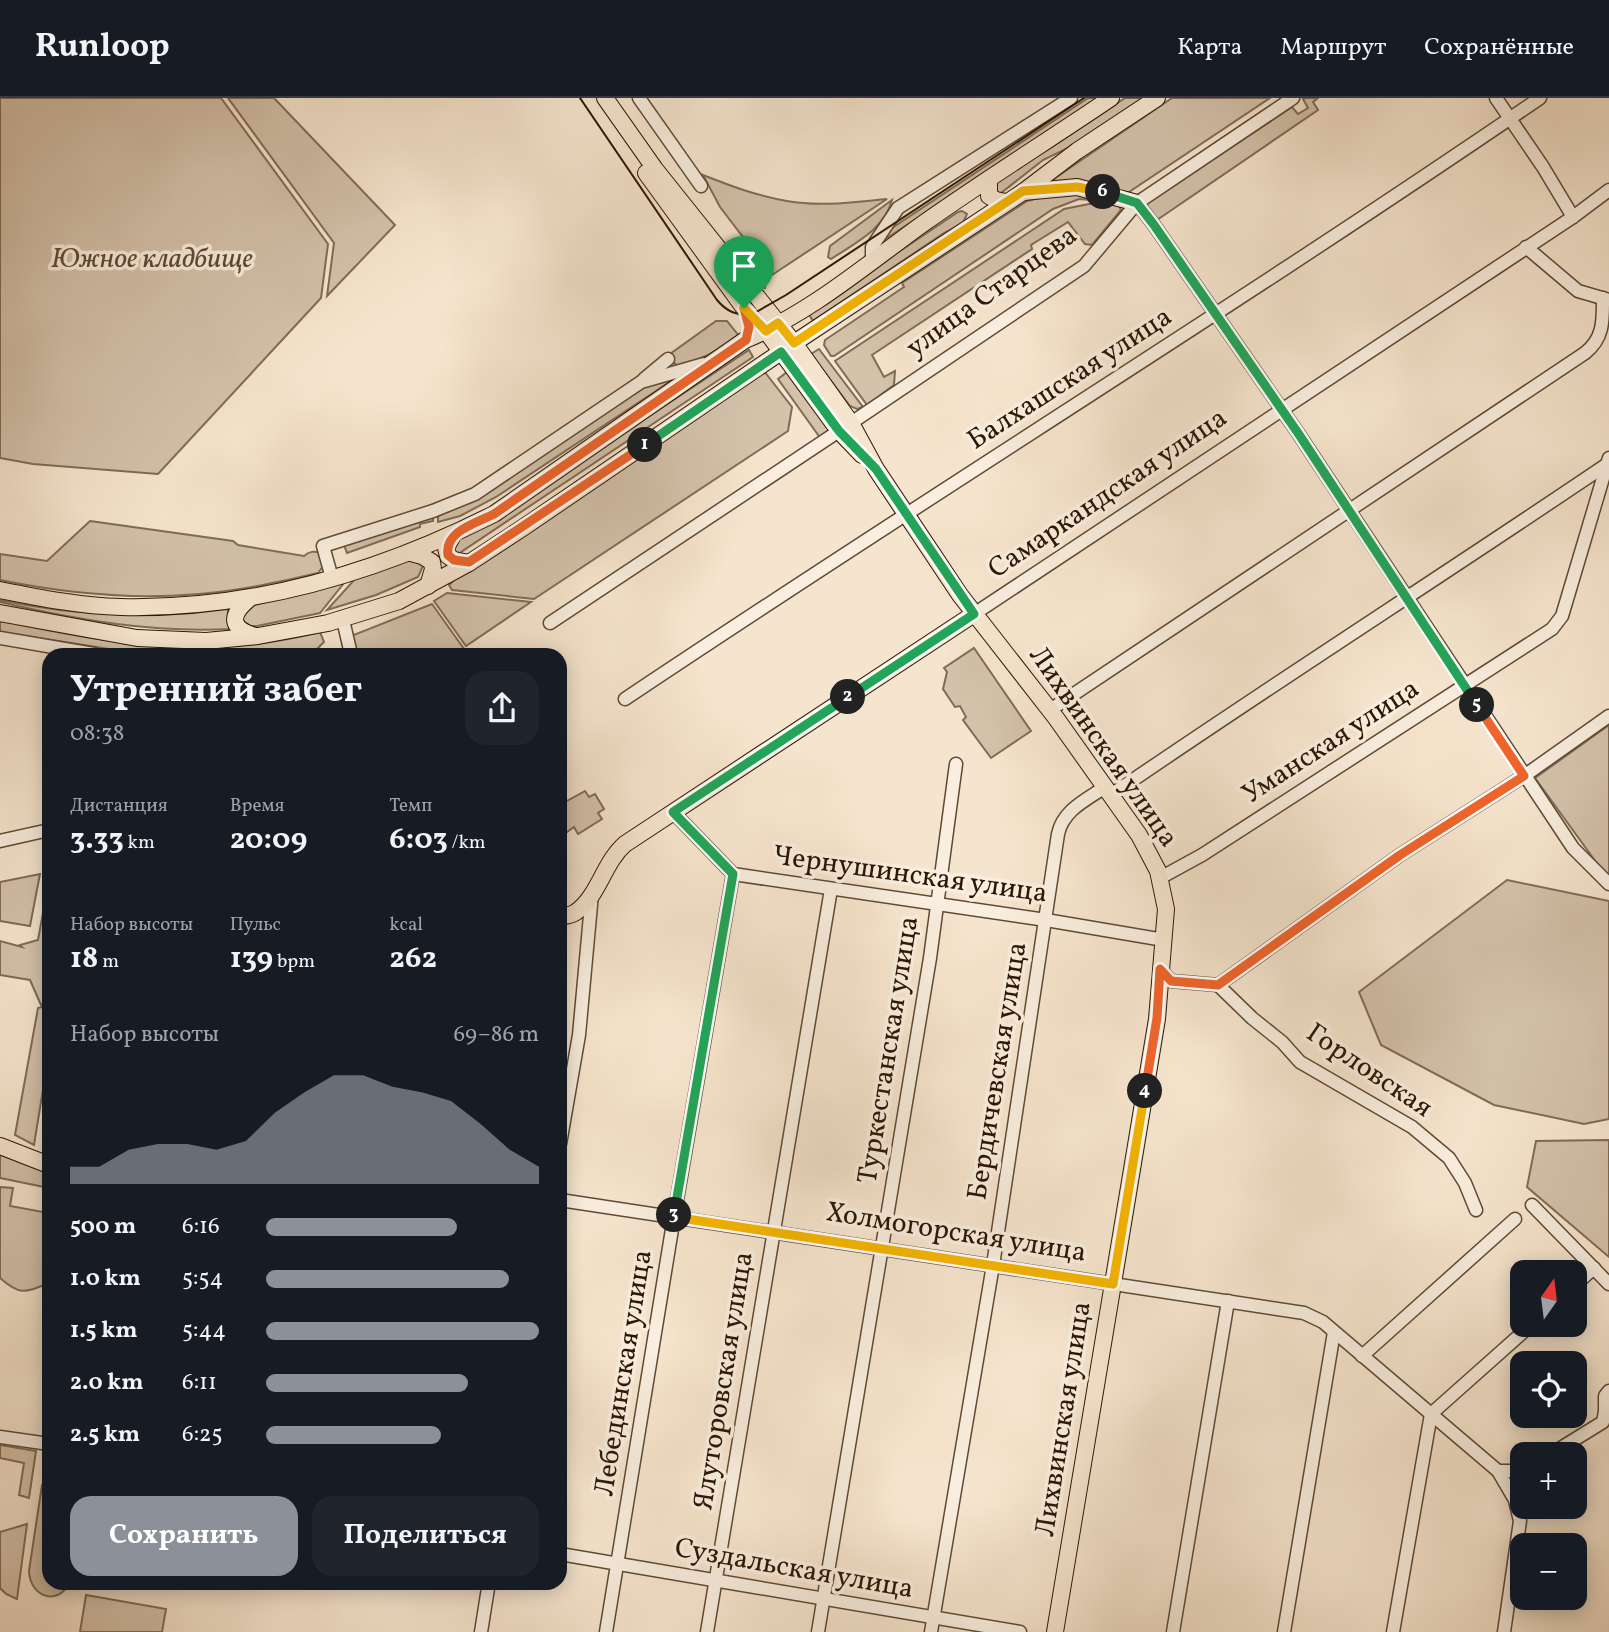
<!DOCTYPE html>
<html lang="ru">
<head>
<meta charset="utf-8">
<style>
  body { margin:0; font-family:Vollkorn,serif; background:#20242c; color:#f1f3f6; height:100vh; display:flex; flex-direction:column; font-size:26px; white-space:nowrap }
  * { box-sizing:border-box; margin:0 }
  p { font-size:23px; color:#9ea1a6 }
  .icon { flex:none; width:38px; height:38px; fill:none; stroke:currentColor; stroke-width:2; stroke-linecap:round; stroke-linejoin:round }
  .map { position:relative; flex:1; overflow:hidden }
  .drawer { position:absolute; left:42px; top:550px; width:525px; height:942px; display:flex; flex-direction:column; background:#171b24; border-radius:21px; box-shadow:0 4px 18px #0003 }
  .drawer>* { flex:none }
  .needle { width:46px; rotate:14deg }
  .buttons { position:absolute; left:1510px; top:1162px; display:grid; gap:14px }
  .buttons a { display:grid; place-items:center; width:77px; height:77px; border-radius:14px; background:#171b24; box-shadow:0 4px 18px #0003; font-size:35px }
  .pin { position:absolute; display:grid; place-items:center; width:60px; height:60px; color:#fff; margin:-72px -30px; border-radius:50% 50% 50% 0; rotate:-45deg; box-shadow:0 0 7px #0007 }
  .pin .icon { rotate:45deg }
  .km { position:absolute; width:35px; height:35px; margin:-18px; border-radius:50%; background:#222; color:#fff; font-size:19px; line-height:35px; text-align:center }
  .round { display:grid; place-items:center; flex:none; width:74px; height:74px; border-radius:21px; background:#20242c }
  .summary { display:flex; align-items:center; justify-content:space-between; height:119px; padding:0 28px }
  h1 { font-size:38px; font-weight:700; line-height:52px }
  .stats { display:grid; grid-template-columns:repeat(3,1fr); gap:10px; height:119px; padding:7px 28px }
  .stats div { display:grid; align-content:center }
  .stats b { font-size:30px; font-weight:700 }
  .stats small { font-size:19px; font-weight:400 }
  .stats p { font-size:19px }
  .chart { height:196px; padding:14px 28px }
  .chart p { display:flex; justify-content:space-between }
  .chart svg { width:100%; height:126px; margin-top:7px; fill:#8c9099; opacity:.7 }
  .button { display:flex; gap:14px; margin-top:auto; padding:14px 28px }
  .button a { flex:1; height:80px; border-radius:21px; background:#8c9099; color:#fff; font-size:28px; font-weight:700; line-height:80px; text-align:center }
  .button a+a { background:#20242c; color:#f1f3f6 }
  ul { padding:0 28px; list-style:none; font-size:23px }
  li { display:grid; grid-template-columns:112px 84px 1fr; align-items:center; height:52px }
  li i { height:18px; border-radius:9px; background:#8c9099 }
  header { display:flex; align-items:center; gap:42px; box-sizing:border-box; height:98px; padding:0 35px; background:#171b24; border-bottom:2px solid #363941 }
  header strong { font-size:33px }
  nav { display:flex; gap:38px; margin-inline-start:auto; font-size:24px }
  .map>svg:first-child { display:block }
  .green { fill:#d4c2ab; stroke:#806c56; stroke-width:2 }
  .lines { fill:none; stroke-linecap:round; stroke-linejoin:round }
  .minor-casing { stroke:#5e4a34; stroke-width:15 }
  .major-casing { stroke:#2c1600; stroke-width:18 }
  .minor { stroke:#f9eedf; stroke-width:12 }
  .major { stroke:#f6e5ce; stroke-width:16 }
  .tram { stroke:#2c1600; stroke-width:2 }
  .split-1-casing { stroke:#fff; stroke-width:14 }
  .split-2-casing { stroke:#fff; stroke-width:14 }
  .split-3-casing { stroke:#fff; stroke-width:14 }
  .split-4-casing { stroke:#fff; stroke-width:14 }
  .split-5-casing { stroke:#fff; stroke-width:14 }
  .split-6-casing { stroke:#fff; stroke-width:14 }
  .split-7-casing { stroke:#fff; stroke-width:14 }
  .split-1 { stroke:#f0652b; stroke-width:9 }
  .split-2 { stroke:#22a559; stroke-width:9 }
  .split-3 { stroke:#22a559; stroke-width:9 }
  .split-4 { stroke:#f5b400; stroke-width:9 }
  .split-5 { stroke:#f0652b; stroke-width:9 }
  .split-6 { stroke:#22a559; stroke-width:9 }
  .split-7 { stroke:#f5b400; stroke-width:9 }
  .labels { text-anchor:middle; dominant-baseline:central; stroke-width:7; stroke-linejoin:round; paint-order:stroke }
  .park-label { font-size:28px; font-style:italic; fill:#5e4a33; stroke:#f9eedf }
  .street-label { font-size:28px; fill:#2c1600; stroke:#f9eedf }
</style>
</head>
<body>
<header>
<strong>Runloop</strong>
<nav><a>Карта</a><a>Маршрут</a><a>Сохранённые</a></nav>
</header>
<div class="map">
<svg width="1609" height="1534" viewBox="0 0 1609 1534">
  <rect width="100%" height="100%" fill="#f6e5ce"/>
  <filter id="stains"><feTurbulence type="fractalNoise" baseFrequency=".00286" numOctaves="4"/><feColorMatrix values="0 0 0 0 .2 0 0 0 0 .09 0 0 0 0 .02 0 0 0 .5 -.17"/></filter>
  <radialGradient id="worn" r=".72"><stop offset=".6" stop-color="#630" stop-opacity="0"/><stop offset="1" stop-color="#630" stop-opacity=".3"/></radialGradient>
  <!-- green -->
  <g class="green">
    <polygon points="0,0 221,0 328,146 321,200 158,376 33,366 0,360"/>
    <polygon points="228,0 274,0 395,127 327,198 334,145"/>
    <polygon points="1088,0 1098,0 878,146 889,132"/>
    <polygon points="1125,0 1144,0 1070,49 1043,62 1001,95 997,95 994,88 998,84"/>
    <polygon points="1172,0 1270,0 1123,98 1045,87"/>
    <polygon points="1305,0 1318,0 1313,4 1318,12 1157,122 1148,111 1147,105 1292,9 1298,16 1308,10 1303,1"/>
    <path d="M703,77C731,88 757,98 787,103C820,109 854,104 887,101L772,177L720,109Z"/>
    <polygon points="1067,93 1103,103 1079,101 1053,111 834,258 831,258 824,247 825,242 904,189 902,185 1027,103"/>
    <path d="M892,102C884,132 855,145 831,161L828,159L830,148Z"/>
    <polygon points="1089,106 1118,106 1121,112 1092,147 1085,146 1068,124 1031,147 1032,151 872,257 884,279 895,273 894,287 867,307 835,263 1064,111"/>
    <polygon points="962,113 967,116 963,125 944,135 813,223 808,215 958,114"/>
    <path d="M733,149H744L766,177L765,190C750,187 740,162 733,149Z"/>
    <polygon points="716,223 727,223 739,238 708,257 678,269 671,261 670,256"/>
    <polygon points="819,251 863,309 857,311 850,308 811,256"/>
    <polygon points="749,252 753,259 458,456 454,454 452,443 610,344"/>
    <polygon points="764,273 792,309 788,333 534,501 452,492 449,487 468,469"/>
    <polygon points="787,274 828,329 828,334 821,341 778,281"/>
    <polygon points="677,279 496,399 460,418 438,424 438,418 480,399 643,289"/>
    <polygon points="433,419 433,423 420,426 420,429 347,455 344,447"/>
    <path d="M90,423L233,443L238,447L304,458C309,453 314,453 321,455L324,467L318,475C292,481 266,487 240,491C161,504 78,498 0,482V456L47,463Z"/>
    <polygon points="411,461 421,463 423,468 418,479 376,497 327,512 355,481"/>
    <polygon points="344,485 320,515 257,528 250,528 242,524 241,516 254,507"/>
    <polygon points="447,495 531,504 466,548 434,503"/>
    <path d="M0,502C74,518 154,521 228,510V526L231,531C152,535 77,522 0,504Z"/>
    <polygon points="432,506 464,551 454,556 355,556 351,538"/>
    <path d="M0,522C108,547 211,562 320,534L324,544L312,556H141L0,534Z"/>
    <polygon points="974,550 1031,633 991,660 963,622 966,619 960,608 955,609 943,591 947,574 944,570"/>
    <polygon points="1609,627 1609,777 1604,775 1535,680"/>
    <polygon points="585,693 589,699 595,696 604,711 598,715 602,721 578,736 574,729 567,734 560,722 560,716 564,714 560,707"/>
    <polygon points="40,776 30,828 0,823 0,784"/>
    <polygon points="1507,782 1609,803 1609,1021 1584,1026 1494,1007 1381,947 1359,894"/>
    <polygon points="45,804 49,804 49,900 41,907 30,882 0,877 0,843 22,849 20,847 38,842"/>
    <polygon points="49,907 49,955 34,1047 15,1037 38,910"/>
    <polygon points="1609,1042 1609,1159 1527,1089 1536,1043"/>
    <polygon points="0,1054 49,1072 49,1090 0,1080"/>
    <path d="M0,1089L13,1090L10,1108L49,1115V1174L47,1186C24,1195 19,1197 0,1180Z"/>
    <polygon points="0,1347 36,1353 29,1400 19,1397 24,1365 0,1360"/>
    <path d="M49,1377V1484H70C58,1509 30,1499 29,1473L42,1387Z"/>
    <polygon points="27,1426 17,1501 6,1496 0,1490 0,1434"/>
    <polygon points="86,1497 166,1511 162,1534 80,1534"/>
  </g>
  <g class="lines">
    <!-- minor casing -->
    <g class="minor-casing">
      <g id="minor">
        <polyline points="639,0 701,88"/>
        <polyline points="1496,0 1543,69 1573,119"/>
        <polyline points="1137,105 1154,127 1298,335 1573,750 1609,786"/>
        <polyline points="1526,149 1578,193 1609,202"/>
        <polyline points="872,163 872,149 898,110 1071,0"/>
        <polyline points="644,281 668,261"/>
        <polyline points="851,325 1084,168 1137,105 1293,0"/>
        <polyline points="332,480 323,448 433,413 475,396 641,284 704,266"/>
        <polyline points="974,516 1573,119 1609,92"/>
        <polyline points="343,522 351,556"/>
        <polyline points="550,525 839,333"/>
        <polyline points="0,540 94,556"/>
        <path d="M625,601C928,398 1239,206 1540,0"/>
        <path d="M1050,612L1585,255C1604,240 1603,222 1603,200"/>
        <path d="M1111,697C1274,585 1442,478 1606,367"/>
        <polyline points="673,714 733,776 1046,822 1164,842"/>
        <polyline points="0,743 49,732"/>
        <polyline points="1160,780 1202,757 1552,531 1562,518 1609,360"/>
        <polyline points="1160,871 1171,883 1218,887 1400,757 1524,678 1609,618"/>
        <polyline points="1218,887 1252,920 1282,944 1300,964 1412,1029 1449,1060 1465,1085 1476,1112"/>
        <polyline points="560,1046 579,937 592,796"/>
        <polyline points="560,1102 1304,1215 1323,1224 1498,1373"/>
        <polyline points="1532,1107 1609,1186"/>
        <polyline points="1575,1187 1594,1170"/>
        <polyline points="1362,1258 1515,1121"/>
        <polyline points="0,1339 49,1346"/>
        <polyline points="1551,1356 1603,1324 1605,1313 1605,1298 1609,1293"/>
        <polyline points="560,1456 1020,1534"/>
        <polyline points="481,1534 489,1484"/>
        <polyline points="606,1534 674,1119 733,776"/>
        <polyline points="707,1534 831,791"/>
        <polyline points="818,1534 930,860 956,666"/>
        <path d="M931,1534L993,1167L1058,736C1063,712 1086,702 1105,689"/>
        <polyline points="1173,1534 1228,1203"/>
        <polyline points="1284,1534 1334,1234"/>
        <polyline points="1393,1534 1431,1316 1531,1227"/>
        <polyline points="1504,1534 1520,1423 1515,1402 1498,1373 1522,1373"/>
      </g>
    </g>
    <!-- major casing -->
    <g class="major-casing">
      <g id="major">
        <polyline points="605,0 655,71 794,245 851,325 876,371 960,497 1056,620 1139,737 1158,773 1166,811 1157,921 1055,1534"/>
        <polyline points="646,75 744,210 766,233 839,333 862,357"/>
        <polyline points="989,81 989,98 996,102 1006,104"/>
        <polyline points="1023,94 1077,89 1137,105"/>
        <polyline points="453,437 446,450 448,458 454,462 469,465"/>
        <polyline points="411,455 422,458 432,464 433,471 428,488"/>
        <path d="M0,492C40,500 81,508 121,509C251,512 379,474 494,416L745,242C810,215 867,166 924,125C985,82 1049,42 1111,0"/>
        <path d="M249,501C230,517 229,530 255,538"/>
        <polyline points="0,515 137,540 206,543 258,538 328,525 399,503 469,465 524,429 794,245 1023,94 1077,53 1157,0"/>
        <path d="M560,819C565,818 572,817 576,814C598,799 604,764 625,746L974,516"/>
        <polyline points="0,1048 49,1067"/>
      </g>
    </g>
    <!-- minor -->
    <use href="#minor" class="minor"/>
    <!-- major -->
    <use href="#major" class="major"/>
    <!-- tram -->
    <path class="tram" d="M580,0L717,202C727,214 736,217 751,217L786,197L1084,0"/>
  </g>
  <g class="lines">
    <!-- split-1 casing -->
    <g class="split-1-casing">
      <path id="split-1" d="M645,347L469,464L454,462L448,457C444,433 477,425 494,416L746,242L749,229L744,210"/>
    </g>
    <!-- split-2 casing -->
    <g class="split-2-casing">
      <polyline id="split-2" points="645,347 781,254 839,333 876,371 974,516 848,599"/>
    </g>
    <!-- split-3 casing -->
    <g class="split-3-casing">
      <polyline id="split-3" points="674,1117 733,776 673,714 848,599"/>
    </g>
    <!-- split-4 casing -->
    <g class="split-4-casing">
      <polyline id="split-4" points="674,1117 674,1119 1113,1186 1145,993"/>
    </g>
    <!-- split-5 casing -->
    <g class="split-5-casing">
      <polyline id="split-5" points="1145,993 1157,920 1160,871 1171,883 1218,887 1400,757 1524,678 1477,607"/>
    </g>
    <!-- split-6 casing -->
    <g class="split-6-casing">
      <polyline id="split-6" points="1103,94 1137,105 1154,127 1298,335 1477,607"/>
    </g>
    <!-- split-7 casing -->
    <g class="split-7-casing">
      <polyline id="split-7" points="744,210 766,233 778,225 794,245 1023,93 1077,89 1103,94"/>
    </g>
    <!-- split-1 -->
    <use href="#split-1" class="split-1"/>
    <!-- split-2 -->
    <use href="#split-2" class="split-2"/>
    <!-- split-3 -->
    <use href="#split-3" class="split-3"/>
    <!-- split-4 -->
    <use href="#split-4" class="split-4"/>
    <!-- split-5 -->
    <use href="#split-5" class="split-5"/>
    <!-- split-6 -->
    <use href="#split-6" class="split-6"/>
    <!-- split-7 -->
    <use href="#split-7" class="split-7"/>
  </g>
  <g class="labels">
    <!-- park labels -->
    <g class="park-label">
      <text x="152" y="161">Южное кладбище</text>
    </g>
    <!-- street labels -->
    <g class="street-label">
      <text transform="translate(992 194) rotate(-36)">улица Старцева</text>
      <text transform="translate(1070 281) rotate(-33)">Балхашская улица</text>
      <text transform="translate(1108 396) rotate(-34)">Самаркандская улица</text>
      <text transform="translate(1331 644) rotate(-33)">Уманская улица</text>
      <text transform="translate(1103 649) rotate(55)">Лихвинская улица</text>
      <text transform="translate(910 777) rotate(8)">Чернушинская улица</text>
      <text transform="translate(889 952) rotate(-81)">Туркестанская улица</text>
      <text transform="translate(998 973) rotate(-81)">Бердичевская улица</text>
      <text transform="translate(1369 973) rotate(34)">Горловская</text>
      <text transform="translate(956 1135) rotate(9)">Холмогорская улица</text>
      <text transform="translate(624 1275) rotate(-81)">Лебединская улица</text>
      <text transform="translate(724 1283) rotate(-81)">Ялуторовская улица</text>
      <text transform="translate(1064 1321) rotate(-81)">Лихвинская улица</text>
      <text transform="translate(794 1471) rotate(10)">Суздальская улица</text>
    </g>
  </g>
  <rect width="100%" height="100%" filter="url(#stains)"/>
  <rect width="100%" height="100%" fill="url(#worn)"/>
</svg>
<div class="buttons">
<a><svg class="needle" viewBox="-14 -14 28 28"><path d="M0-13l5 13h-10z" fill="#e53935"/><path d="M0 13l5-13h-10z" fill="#9ea1a6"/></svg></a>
<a><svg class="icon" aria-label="locate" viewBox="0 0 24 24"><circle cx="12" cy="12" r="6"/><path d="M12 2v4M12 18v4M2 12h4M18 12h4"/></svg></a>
<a>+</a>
<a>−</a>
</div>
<div class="pin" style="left:744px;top:210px;background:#1e9e55"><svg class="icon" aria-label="arrive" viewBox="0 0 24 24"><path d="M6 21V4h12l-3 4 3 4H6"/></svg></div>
<b class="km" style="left:645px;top:347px">1</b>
<b class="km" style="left:848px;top:599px">2</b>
<b class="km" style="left:674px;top:1117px">3</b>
<b class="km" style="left:1145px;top:993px">4</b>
<b class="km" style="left:1477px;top:607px">5</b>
<b class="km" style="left:1103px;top:94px">6</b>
<section class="drawer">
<div class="summary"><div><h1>Утренний забег</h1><p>08:38</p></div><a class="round"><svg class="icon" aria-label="share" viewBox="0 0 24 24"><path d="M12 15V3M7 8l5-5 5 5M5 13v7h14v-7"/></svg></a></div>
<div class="stats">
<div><p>Дистанция</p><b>3.33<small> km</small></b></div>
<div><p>Время</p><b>20:09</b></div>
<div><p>Темп</p><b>6:03<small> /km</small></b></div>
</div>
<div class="stats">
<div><p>Набор высоты</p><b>18<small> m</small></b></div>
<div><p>Пульс</p><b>139<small> bpm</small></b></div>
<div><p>kcal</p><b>262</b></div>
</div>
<div class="chart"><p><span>Набор высоты</span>69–86 m</p>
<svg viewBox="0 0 160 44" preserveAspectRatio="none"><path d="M0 44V38L10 38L20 32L30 30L40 30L50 32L60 29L70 19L80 12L90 6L100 6L110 10L120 12L130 15L140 23L150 32L160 38V44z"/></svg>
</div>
<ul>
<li><b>500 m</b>6:16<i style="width:70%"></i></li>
<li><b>1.0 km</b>5:54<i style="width:89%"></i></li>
<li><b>1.5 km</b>5:44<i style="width:100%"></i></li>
<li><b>2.0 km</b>6:11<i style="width:74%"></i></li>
<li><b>2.5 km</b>6:25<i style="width:64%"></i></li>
</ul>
<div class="button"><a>Сохранить</a><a>Поделиться</a></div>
</section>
</div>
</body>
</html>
